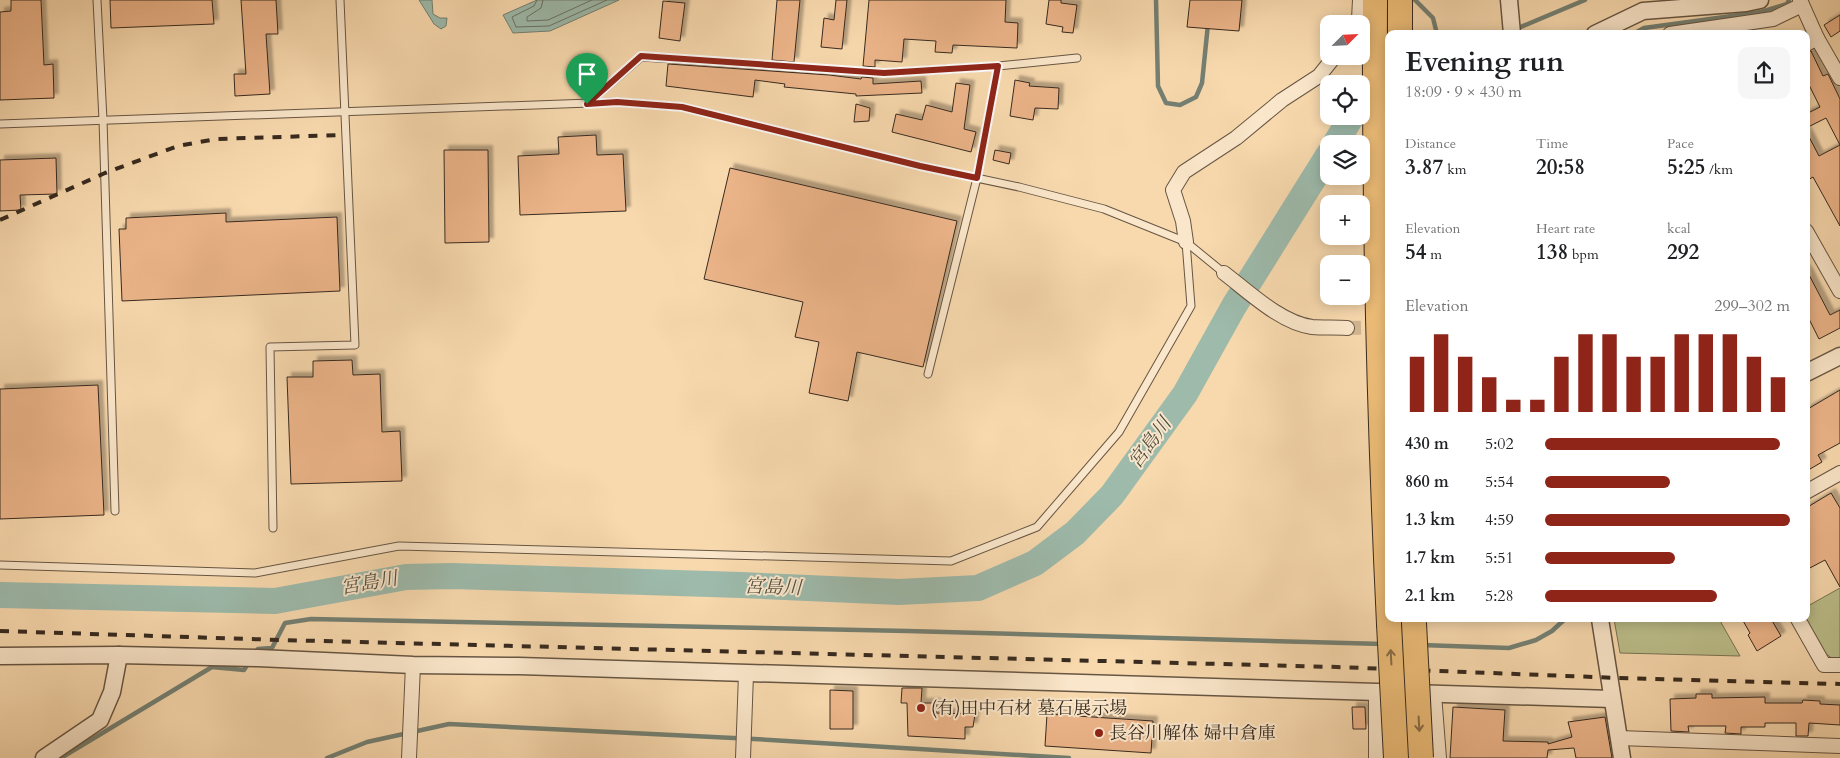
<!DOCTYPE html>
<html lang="en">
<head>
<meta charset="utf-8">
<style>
  body { margin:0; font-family:Cardo,"Noto Serif JP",serif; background:#f6f6f6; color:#202124; height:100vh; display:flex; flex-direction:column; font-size:19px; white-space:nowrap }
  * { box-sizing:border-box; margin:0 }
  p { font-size:16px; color:#757577 }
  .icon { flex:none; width:28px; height:28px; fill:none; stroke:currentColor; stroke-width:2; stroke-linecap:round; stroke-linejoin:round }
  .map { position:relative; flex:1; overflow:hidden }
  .drawer { position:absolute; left:1385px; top:30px; width:425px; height:592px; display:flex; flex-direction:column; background:#fff; border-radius:10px; box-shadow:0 2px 12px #0003 }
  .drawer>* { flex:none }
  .needle { width:32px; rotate:66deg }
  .controls { position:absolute; left:1320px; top:15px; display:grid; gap:10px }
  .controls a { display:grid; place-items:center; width:50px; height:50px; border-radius:10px; background:#fff; box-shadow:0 2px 12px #0003; font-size:25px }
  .pin { position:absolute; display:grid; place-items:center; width:42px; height:42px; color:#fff; margin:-51px -21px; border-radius:50% 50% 50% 0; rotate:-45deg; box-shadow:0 0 5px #0007 }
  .pin .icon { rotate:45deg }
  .round { display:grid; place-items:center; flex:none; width:52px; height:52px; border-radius:10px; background:#f6f6f6 }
  .overview { display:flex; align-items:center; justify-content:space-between; height:85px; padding:0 20px }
  h1 { font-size:28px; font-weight:800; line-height:38px }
  .figures { display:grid; grid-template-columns:repeat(3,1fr); gap:8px; height:85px; padding:5px 20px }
  .figures div { display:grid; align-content:center }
  .figures b { font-size:21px; font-weight:800 }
  .figures small { font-size:14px; font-weight:400 }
  .figures p { font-size:14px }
  .chart { height:140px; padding:10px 20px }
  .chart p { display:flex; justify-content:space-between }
  .chart svg { width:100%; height:90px; margin-top:5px; stroke:#8f2418; stroke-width:6 }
  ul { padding:0 20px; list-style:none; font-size:16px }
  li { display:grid; grid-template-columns:80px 60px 1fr; align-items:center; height:38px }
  li i { height:12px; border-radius:6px; background:#8f2418 }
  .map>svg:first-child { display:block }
  .green { fill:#bcbf8b; stroke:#7a7455 }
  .water { fill:#9dbaab; stroke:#748073 }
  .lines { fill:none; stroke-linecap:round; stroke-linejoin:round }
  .shore { stroke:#6a7265; stroke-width:1 }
  .stream { stroke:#748073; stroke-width:4.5 }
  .river { stroke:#9dbaab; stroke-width:26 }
  .building { fill:#ecb489; stroke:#372a1f; filter:url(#shadow) }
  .minor-tunnel { stroke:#d1b691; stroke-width:14; stroke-dasharray:14 7; stroke-linecap:butt }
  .service-casing { stroke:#675643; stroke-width:9 }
  .minor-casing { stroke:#675643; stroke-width:16 }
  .tertiary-casing { stroke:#675643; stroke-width:19 }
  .motorway-casing { stroke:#372a1f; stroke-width:26 }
  .service { stroke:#fae6ca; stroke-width:7 }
  .minor { stroke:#fae6ca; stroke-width:14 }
  .tertiary { stroke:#fae6ca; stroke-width:16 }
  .motorway { stroke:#ecbc77; stroke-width:24 }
  .rail { stroke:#372a1f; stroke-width:4; stroke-dasharray:9 9; stroke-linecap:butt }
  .motorway-bridge-casing { stroke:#372a1f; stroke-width:26; stroke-linecap:butt }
  .motorway-bridge { stroke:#ecbc77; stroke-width:24 }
  .oneway { stroke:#886c47 }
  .route-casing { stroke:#fff; stroke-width:10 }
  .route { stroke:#8f2418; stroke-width:6 }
  .poi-dot { fill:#8f2418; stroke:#fae6ca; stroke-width:2 }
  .labels { text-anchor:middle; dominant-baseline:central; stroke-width:4; stroke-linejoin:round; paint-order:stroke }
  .poi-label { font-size:18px; fill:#372a1f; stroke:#fae6ca; text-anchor:start }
  .water-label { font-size:19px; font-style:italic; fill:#504e42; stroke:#fae6ca }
</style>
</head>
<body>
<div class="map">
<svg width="1840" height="758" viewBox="0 0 1840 758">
  <defs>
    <filter id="shadow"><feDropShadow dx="4.5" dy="-4.5" stdDeviation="1" flood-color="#0004"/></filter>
  </defs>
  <rect width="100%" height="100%" fill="#f8d9ae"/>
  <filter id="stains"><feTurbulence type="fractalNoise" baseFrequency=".004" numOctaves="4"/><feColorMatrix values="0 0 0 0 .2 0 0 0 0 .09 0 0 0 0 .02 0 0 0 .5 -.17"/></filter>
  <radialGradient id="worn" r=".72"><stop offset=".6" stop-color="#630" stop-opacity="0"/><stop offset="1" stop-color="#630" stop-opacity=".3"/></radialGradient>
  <!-- green -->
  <g class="green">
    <path d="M1840,588V660C1821,659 1813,633 1804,619H1806V607Z"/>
    <polygon points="1614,619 1719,619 1740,656 1620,653"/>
  </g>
  <!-- water -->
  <g class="water">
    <polygon points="419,0 432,0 433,14 440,18 447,18 446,26 441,29 434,24"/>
    <polygon points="537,0 619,0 550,31 513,33 503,15"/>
  </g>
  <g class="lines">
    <!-- shore -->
    <g class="shore">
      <polyline points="537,0 534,6 512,17 516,27 549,26 607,0"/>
      <polyline points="543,0 541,8 527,17 527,21 548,20 592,0"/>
    </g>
    <!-- stream -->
    <g class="stream">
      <polyline points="1156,0 1158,86 1166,103 1180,105 1196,97 1202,83 1208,24"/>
      <polyline points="1415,0 1433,18 1437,34"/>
      <polyline points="1516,29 1585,0"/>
      <polyline points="1633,34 1644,28 1761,12 1787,4 1789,0"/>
      <polyline points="1421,645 1509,648 1536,640 1552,631 1565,619"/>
      <polyline points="254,654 258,649 272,648 285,623 311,619 908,631 1383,644"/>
      <polyline points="61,758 212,667 244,670 249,662"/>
      <polyline points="327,758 367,742 449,724 754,739 1069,758"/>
    </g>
    <!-- river -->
    <g class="river">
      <polyline points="1335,144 1352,116"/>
      <polyline points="0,595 275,601 406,577 452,576 741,585 899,592 978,588 1035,563 1075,533 1112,495 1185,394 1234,306 1329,154"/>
    </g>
  </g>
  <!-- building -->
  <g class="building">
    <polygon points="11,0 41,0 44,65 53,64 54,98 0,100 0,12 11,11"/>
    <polygon points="110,0 212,0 214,24 111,28"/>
    <polygon points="241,0 276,0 278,34 266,34 270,94 235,96 234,74 246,74"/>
    <polygon points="777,0 800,0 794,62 772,60"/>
    <polygon points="836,0 847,0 842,49 821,47 824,18 834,20"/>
    <polygon points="869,0 1006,0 1005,22 1018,23 1017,48 953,45 952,53 935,52 936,41 904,39 902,62 875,60 875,67 863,66"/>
    <polygon points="1049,0 1061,0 1061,3 1077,5 1073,33 1062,32 1063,27 1046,24"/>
    <polygon points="1190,0 1242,0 1239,31 1187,27"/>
    <polygon points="663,1 685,3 680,41 659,38"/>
    <polygon points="1840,15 1840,31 1831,37 1824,25"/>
    <polygon points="1811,51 1823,76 1828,74 1840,99 1840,226 1813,177 1806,181 1806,131 1819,156 1840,145 1826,118 1806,128 1806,114 1820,107 1806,79 1806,53"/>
    <polygon points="668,64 829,75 861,79 862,77 873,78 873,84 921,81 922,93 856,96 856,94 784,87 785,84 755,80 753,97 666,86"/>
    <polygon points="1015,80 1030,83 1029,86 1059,88 1058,109 1035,108 1033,120 1010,116"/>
    <polygon points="956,83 970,85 964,129 976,132 971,152 892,132 896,114 922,120 926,105 952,112"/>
    <polygon points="856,104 870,108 869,121 854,122"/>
    <polygon points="596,135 597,155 623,154 626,211 520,215 518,156 559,154 558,137"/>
    <polygon points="444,150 488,150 489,242 445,243"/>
    <polygon points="995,150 1011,153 1009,164 993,160"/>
    <polygon points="56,158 57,194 20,195 21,210 0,211 0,160"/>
    <polygon points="730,168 957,221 923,367 857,352 848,401 809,393 819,342 795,337 803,302 704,279"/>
    <polygon points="226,213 226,222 337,217 340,291 122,301 119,229 126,229 126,218"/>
    <polygon points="1806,269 1830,315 1840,310 1840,328 1819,339 1806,313"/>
    <polygon points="352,360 353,375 380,374 382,432 400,431 402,481 291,484 287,377 313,377 313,361"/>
    <polygon points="98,385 104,515 0,519 0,389"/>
    <polygon points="1840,390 1840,443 1818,455 1822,462 1810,469 1806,463 1806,410"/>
    <polygon points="1831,493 1840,508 1840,587 1825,560 1806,570 1806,508"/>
    <polygon points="1742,619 1771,619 1781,636 1757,651 1748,635 1750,633"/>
    <polygon points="902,688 922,688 921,703 936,703 936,713 975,714 973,727 965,727 965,739 908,736 907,703 901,703"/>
    <polygon points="830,690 853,691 853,729 830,729"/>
    <polygon points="1696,694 1712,694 1712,698 1765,697 1765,703 1802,703 1803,700 1820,701 1820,704 1840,705 1840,725 1809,723 1808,736 1796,736 1796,723 1765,723 1765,727 1741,727 1741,734 1725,733 1726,726 1688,726 1689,732 1671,731 1670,699 1696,698"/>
    <polygon points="1352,707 1365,707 1366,729 1353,729"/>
    <polygon points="1453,707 1505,710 1503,741 1548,742 1548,744 1572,737 1568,722 1605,717 1612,758 1576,758 1574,748 1548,750 1547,758 1450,758"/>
    <polygon points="1047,714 1153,721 1151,753 1045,746"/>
  </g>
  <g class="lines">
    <!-- minor-tunnel -->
    <polyline class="minor-tunnel" points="1347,328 1386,327"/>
    <!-- service casing -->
    <g class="service-casing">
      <g id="service">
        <polyline points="97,0 103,120 115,511"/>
        <polyline points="587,104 641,57 884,73 998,66 1077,58"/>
        <polyline points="0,124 617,102 682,107 920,166 1019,187 1104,209 1186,242 1224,273"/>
        <polyline points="928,374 977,178 998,66"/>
        <polyline points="273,528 270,347 355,345 340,0"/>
        <polyline points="0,565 255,573 399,546 951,561 1037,527 1119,432 1191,306 1186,242"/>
      </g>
    </g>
    <!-- minor casing -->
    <g class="minor-casing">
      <g id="minor">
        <polyline points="1800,0 1817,38"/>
        <polyline points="1356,24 1359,19 1360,0"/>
        <polyline points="1670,34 1773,19 1802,5"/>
        <polyline points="1806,44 1817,38 1840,78"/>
        <polyline points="1806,231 1840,291"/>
        <polyline points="1186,242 1183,221 1173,190 1184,172 1236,138 1282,100 1319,76 1335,56"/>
        <path d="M1224,273C1249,292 1281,323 1312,327C1324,328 1336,327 1347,328"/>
        <polyline points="1806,492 1840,473"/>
        <polyline points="1798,619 1824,665 1840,665"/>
        <polyline points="1376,693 1376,758"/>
        <polyline points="1434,694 1439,758"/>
        <polyline points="1619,738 1840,746"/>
        <polyline points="409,758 413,665"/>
        <polyline points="743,758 746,674"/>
      </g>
    </g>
    <!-- tertiary casing -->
    <g class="tertiary-casing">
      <g id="tertiary">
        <polyline points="1509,0 1512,34"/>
        <polyline points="1595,34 1643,11 1746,3 1760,0"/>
        <polyline points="1806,373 1840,356"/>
        <polyline points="1600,619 1622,758"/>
        <polyline points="0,656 119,655 258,658 413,665 519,666 1612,699"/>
        <polyline points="44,758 100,720 112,692 119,655"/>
      </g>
    </g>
    <!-- motorway casing -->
    <g class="motorway-casing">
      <g id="motorway">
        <path d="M1375,0C1374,208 1379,416 1389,624"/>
        <polyline points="1400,34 1400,0"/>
      </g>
    </g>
    <!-- service -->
    <use href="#service" class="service"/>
    <!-- minor -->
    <use href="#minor" class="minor"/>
    <!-- tertiary -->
    <use href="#tertiary" class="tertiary"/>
    <!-- motorway -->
    <use href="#motorway" class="motorway"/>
    <!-- rail -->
    <g class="rail">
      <polyline points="0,220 105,173 178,146 216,139 342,135"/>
      <polyline points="0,631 281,640 1337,667 1619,678 1840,684"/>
    </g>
    <!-- motorway-bridge casing -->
    <g class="motorway-bridge-casing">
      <g id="motorway-bridge">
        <polyline points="1414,623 1421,758"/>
        <polyline points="1389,624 1396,758"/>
      </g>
    </g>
    <!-- motorway-bridge -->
    <use href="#motorway-bridge" class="motorway-bridge"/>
  </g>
  <!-- one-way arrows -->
  <defs><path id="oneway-shaft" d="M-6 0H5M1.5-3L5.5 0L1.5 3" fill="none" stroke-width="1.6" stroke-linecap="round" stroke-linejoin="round" transform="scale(1.25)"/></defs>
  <g class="oneway">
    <use href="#oneway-shaft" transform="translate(1391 657) rotate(-93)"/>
    <use href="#oneway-shaft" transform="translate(1419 724) rotate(87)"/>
  </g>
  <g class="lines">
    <!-- route casing -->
    <g class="route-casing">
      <polygon id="route" points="641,56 884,73 998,66 977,178 920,166 682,107 617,102 587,104"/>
    </g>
    <!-- route -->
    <use href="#route" class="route"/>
  </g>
  <!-- markers -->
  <g class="poi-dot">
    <circle cx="921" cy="708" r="5"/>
    <circle cx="1099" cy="733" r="5"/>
  </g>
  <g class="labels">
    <!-- poi labels -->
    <g class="poi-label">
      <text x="931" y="708">(有)田中石材 墓石展示場</text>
      <text x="1109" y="733">長谷川解体 婦中倉庫</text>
    </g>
    <!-- water labels -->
    <g class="water-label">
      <text transform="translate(1150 443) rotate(-54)">宮島川</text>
      <text transform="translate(369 583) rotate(-10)">宮島川</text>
      <text transform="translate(773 587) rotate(2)">宮島川</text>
    </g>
  </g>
  <rect width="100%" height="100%" filter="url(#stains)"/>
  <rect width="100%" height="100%" fill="url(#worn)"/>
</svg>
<div class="controls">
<a><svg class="needle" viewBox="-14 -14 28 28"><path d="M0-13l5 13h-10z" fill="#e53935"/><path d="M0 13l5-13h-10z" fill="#757577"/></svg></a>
<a><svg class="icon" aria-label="locate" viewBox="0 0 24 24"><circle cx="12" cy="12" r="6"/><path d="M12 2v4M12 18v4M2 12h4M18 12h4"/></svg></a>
<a><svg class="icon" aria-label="layers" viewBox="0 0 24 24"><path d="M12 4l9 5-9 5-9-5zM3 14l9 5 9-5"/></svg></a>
<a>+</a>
<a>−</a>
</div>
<div class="pin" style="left:587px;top:104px;background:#1e9e55"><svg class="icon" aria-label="arrive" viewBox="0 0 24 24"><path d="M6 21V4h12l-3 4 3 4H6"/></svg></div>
<section class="drawer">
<div class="overview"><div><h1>Evening run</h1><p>18:09 · 9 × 430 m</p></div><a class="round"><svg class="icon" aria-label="share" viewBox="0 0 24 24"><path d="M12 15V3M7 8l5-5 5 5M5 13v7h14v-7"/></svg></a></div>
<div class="figures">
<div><p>Distance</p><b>3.87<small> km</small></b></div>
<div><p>Time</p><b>20:58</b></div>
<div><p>Pace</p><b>5:25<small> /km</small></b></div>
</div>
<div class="figures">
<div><p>Elevation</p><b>54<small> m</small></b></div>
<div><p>Heart rate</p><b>138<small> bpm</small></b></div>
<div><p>kcal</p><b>292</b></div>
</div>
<div class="chart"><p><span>Elevation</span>299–302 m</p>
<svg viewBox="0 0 160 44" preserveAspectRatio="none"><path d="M5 44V17M15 44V6M25 44V17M35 44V27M45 44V38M55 44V38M65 44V17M75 44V6M85 44V6M95 44V17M105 44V17M115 44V6M125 44V6M135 44V6M145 44V17M155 44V27"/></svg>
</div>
<ul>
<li><b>430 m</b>5:02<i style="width:96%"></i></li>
<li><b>860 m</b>5:54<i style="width:51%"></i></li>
<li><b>1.3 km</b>4:59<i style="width:100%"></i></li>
<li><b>1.7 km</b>5:51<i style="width:53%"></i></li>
<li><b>2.1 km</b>5:28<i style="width:70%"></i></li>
</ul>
</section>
</div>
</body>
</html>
